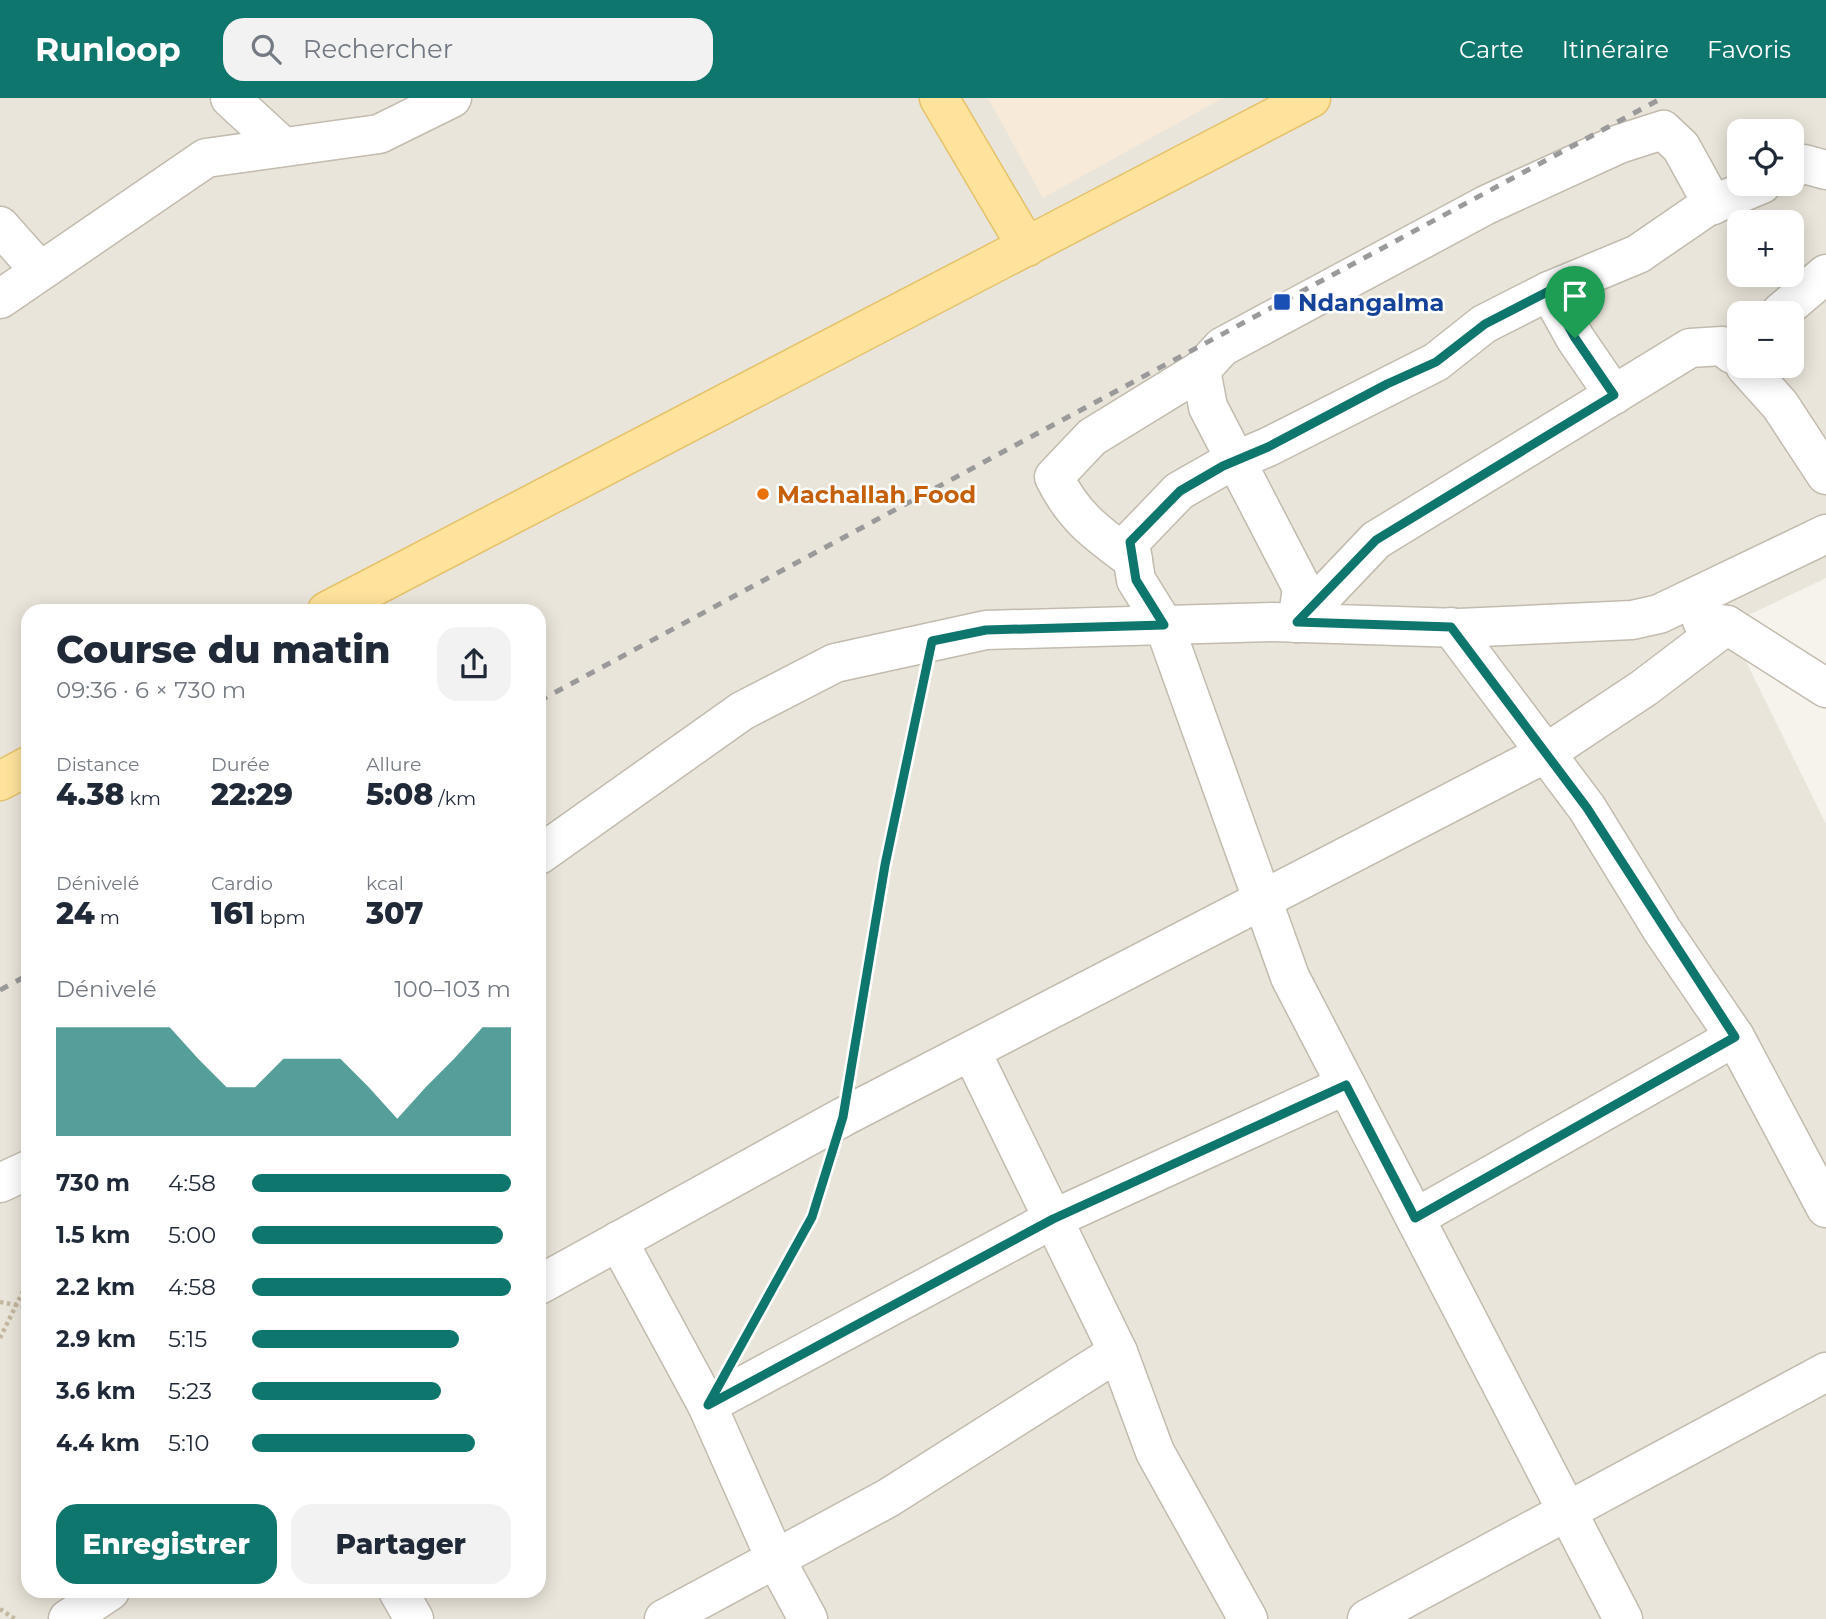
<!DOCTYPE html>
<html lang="fr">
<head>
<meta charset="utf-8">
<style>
  body { margin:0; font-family:Montserrat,sans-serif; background:#f2f2f3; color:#1f2937; height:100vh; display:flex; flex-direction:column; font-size:26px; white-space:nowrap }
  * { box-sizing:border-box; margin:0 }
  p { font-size:23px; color:#747a83 }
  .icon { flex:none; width:38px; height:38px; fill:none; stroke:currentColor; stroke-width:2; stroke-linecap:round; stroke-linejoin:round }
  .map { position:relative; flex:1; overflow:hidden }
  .drawer { position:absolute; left:21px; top:506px; width:525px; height:994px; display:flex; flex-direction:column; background:#fff; border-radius:21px; box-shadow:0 4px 18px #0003 }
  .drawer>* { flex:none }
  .fabs { position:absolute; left:1727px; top:21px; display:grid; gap:14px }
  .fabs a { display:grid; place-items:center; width:77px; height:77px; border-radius:14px; background:#fff; box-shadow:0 4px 18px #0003; font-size:35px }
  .pin { position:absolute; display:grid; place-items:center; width:60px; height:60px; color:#fff; margin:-72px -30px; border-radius:50% 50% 50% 0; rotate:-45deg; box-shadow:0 0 7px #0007 }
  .pin .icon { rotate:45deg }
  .round { display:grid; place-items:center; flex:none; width:74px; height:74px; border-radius:21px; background:#f2f2f3 }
  .head { display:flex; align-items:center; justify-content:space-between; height:119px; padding:0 35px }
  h1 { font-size:38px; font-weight:800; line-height:52px }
  .stats { display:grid; grid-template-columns:repeat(3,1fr); gap:10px; height:119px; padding:7px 35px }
  .stats div { display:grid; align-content:center }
  .stats b { font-size:30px; font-weight:800 }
  .stats small { font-size:19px; font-weight:400 }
  .stats p { font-size:19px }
  .chart { height:196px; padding:14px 35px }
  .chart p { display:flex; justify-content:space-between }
  .chart svg { width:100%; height:126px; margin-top:7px; fill:#0f766e; opacity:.7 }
  .button { display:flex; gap:14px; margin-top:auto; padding:14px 35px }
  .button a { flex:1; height:80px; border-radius:21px; background:#0f766e; color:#fff; font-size:28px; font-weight:800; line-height:80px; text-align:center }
  .button a+a { background:#f2f2f3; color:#1f2937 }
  ul { padding:0 35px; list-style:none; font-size:23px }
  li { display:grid; grid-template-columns:112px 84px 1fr; align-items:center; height:52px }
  li i { height:18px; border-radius:9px; background:#0f766e }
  header { display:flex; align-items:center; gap:42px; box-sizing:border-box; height:98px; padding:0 35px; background:#0f766e; color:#fff }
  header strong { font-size:33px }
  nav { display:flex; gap:38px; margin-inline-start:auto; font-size:24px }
  .search { width:490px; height:63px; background:#f2f2f3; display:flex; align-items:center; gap:18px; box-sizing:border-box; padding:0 24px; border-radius:21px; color:#747a83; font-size:26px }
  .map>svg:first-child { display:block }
  .residential { fill:#eae5da; fill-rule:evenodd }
  .commercial { fill:#f7ead8 }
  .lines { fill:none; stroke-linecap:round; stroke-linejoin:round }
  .minor-casing { stroke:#c2bbae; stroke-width:41 }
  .major-casing { stroke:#e6c16a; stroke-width:41 }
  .path { stroke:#c4b79f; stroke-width:4.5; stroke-dasharray:3.5 3.5; stroke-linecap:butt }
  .minor { stroke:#fff; stroke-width:38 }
  .major { stroke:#ffe39c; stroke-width:38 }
  .rail { stroke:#9a9a9a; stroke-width:5; stroke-dasharray:9 9; stroke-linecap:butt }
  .route-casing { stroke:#fff; stroke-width:14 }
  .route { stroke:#0f766e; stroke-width:9 }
  .transit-dot { fill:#1a4fb4; stroke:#fff; stroke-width:2.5 }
  .food-dot { fill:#e8710a; stroke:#fff; stroke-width:2.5 }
  .labels { text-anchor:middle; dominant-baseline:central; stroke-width:5; stroke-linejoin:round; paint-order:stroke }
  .transit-label { font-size:24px; font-weight:bold; fill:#164399; stroke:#fff; text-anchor:start }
  .food-label { font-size:24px; font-weight:bold; fill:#c56008; stroke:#fff; text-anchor:start }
</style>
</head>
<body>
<header>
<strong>Runloop</strong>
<div class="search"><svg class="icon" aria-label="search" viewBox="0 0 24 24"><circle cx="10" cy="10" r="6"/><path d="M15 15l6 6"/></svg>Rechercher</div>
<nav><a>Carte</a><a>Itinéraire</a><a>Favoris</a></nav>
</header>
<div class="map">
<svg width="1826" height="1521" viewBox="0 0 1826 1521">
  <rect width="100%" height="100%" fill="#f6f3ec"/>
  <!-- residential -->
  <path class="residential" d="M0,0H1826V480L1728,527L1826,726V1521H0ZM1740,33H1792V86H1740ZM1740,124H1792V177H1740ZM1740,215H1792V268H1740ZM28,513H539V1493H28Z"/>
  <!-- commercial -->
  <polygon class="commercial" points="988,0 1223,0 1043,100"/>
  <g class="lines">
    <!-- minor casing -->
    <g class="minor-casing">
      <g id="minor">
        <polyline points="230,0 283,49"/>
        <polyline points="1792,71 1804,66 1826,72"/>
        <polyline points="0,128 40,173"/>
        <polyline points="1549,193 1575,240 1614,297"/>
        <polyline points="0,201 206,60 379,36 452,0"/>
        <polyline points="1780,215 1826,176"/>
        <polyline points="1745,268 1780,307 1826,377"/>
        <path d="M1133,462C1098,436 1074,420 1054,379L1092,339L1201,272"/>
        <polyline points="1702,523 1727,527 1826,590"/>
        <polyline points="1297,525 1302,490 1208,309 1201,272 1222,249 1486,107 1619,46 1663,32 1681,49 1713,107"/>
        <polyline points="1297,525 1376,442 1690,250 1722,248 1732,256"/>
        <polyline points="1451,529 1587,710 1662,832 1735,939 1826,1110"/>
        <polyline points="539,757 742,613 835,565 986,532 1273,524 1459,530 1632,522 1659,516 1826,436"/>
        <polyline points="971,953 1118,1254"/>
        <polyline points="0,1085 28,1072"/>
        <polyline points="1415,1120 1735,939"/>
        <polyline points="618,1143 707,1307 775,1460 808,1521"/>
        <polyline points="539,1187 843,1019 1546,655 1644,590 1727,527"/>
        <polyline points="707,1307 1053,1121 1346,987"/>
        <polyline points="398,1493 414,1521"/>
        <polyline points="68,1521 110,1493"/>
        <polyline points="664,1521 888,1400 1118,1254 1155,1354 1248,1521"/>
        <polyline points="1367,1521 1826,1274"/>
        <polyline points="1623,1521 1290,879 1164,527 1136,482 1130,444 1179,393 1223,368 1268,349 1436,264 1484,226 1549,193 1638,156 1705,110 1762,86"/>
      </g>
    </g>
    <!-- major casing -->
    <g class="major-casing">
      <g id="major">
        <polyline points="939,0 1027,149"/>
        <polyline points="327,513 1311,0"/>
        <polyline points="0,683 28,668"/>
      </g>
    </g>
    <!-- path -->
    <g class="path">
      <polyline points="851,972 885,767 923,585"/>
      <polyline points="0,1204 28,1209"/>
      <polyline points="0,1240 28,1183"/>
      <polyline points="743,1243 812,1119 826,1072"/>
      <polyline points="0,1511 15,1521"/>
    </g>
    <!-- minor -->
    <use href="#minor" class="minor"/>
    <!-- major -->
    <use href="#major" class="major"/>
    <!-- rail -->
    <g class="rail">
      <polyline points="539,603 1662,0"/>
      <polyline points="0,892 28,877"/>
    </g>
  </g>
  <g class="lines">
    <!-- route casing -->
    <g class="route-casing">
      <polygon id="route" points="1549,193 1575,240 1614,297 1376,442 1297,524 1451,529 1587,710 1735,939 1415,1120 1346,987 1053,1121 708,1307 812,1119 843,1019 885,767 932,543 986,532 1164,527 1136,482 1130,444 1180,393 1223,368 1268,349 1387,286 1436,264 1485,226"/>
    </g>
    <!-- route -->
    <use href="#route" class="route"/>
  </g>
  <!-- markers -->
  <rect class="transit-dot" x="1273" y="195" width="18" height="18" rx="3.5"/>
  <circle class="food-dot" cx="763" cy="396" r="7"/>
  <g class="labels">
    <!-- transit labels -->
    <g class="transit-label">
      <text x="1298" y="204">Ndangalma</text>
    </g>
    <!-- food labels -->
    <g class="food-label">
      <text x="777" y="396">Machallah Food</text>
    </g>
  </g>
</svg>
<div class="fabs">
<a><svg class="icon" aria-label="locate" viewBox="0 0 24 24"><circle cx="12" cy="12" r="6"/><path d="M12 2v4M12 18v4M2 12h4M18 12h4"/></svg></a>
<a>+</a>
<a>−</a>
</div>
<div class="pin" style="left:1575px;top:240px;background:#1e9e55"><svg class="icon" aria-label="arrive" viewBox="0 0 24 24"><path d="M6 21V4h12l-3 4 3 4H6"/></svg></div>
<section class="drawer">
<div class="head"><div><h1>Course du matin</h1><p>09:36 · 6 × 730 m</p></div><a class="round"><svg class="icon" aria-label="share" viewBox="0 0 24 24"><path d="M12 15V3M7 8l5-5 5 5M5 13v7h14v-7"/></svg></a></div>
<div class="stats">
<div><p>Distance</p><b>4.38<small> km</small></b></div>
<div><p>Durée</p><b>22:29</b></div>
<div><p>Allure</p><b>5:08<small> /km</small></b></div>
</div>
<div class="stats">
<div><p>Dénivelé</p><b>24<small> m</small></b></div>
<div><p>Cardio</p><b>161<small> bpm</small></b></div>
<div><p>kcal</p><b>307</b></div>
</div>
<div class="chart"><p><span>Dénivelé</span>100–103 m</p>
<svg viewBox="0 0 160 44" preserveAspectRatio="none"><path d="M0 44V6L10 6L20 6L30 6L40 6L50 17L60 27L70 27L80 17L90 17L100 17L110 27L120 38L130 27L140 17L150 6L160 6V44z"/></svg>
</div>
<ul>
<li><b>730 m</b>4:58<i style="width:100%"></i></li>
<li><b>1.5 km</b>5:00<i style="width:97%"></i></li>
<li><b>2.2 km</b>4:58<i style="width:100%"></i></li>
<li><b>2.9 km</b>5:15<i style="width:80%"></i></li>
<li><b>3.6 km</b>5:23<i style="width:73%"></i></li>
<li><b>4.4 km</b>5:10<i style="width:86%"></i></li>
</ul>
<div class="button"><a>Enregistrer</a><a>Partager</a></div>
</section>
</div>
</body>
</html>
